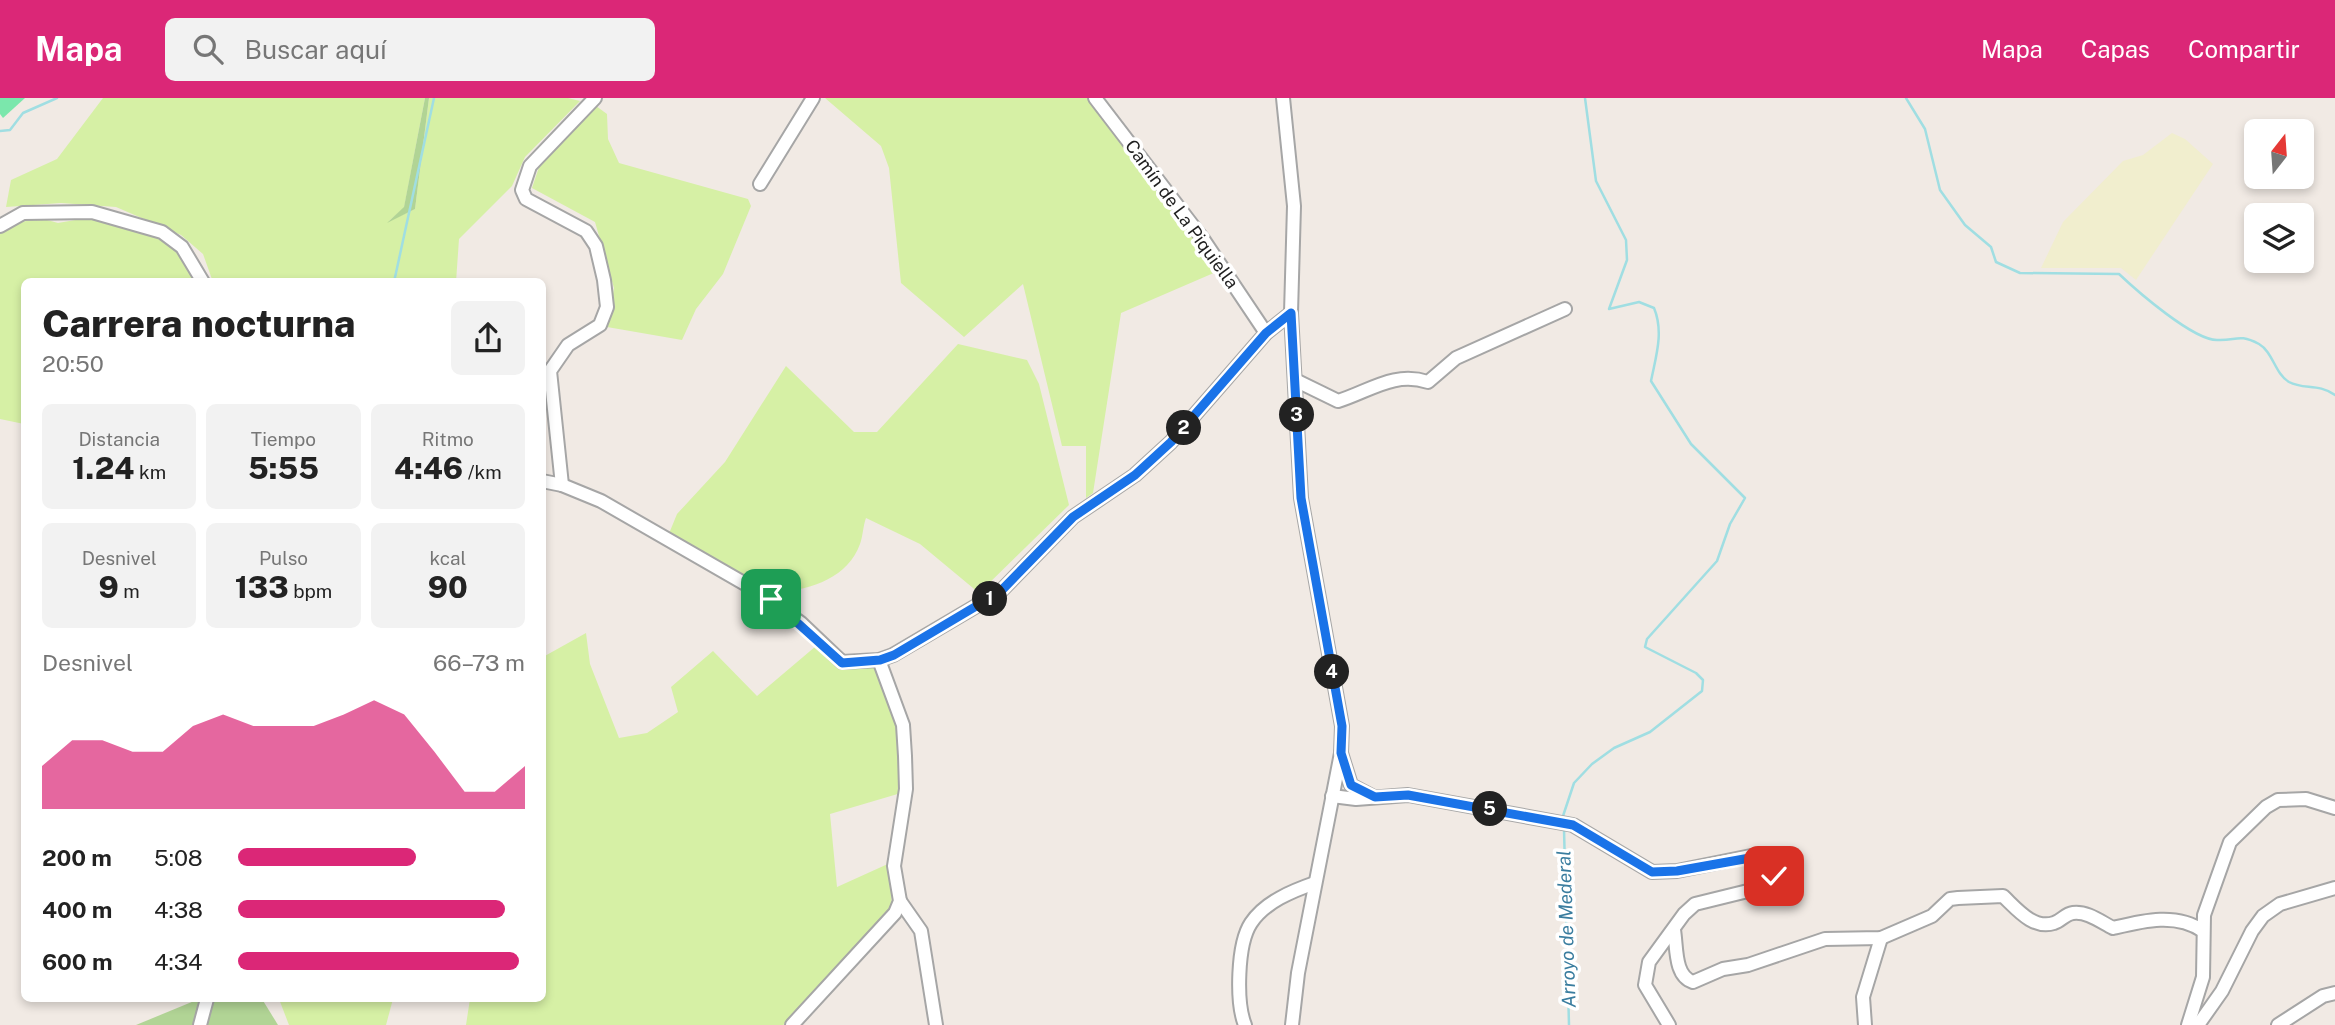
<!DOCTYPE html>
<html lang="es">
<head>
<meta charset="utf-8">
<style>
  body { margin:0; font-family:"Public Sans",sans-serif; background:#f2f2f2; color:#222; height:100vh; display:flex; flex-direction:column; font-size:26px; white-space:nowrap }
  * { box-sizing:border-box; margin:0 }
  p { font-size:23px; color:#767676 }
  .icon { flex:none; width:38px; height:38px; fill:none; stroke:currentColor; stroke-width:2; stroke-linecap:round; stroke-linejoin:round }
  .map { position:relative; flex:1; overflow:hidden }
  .sheet { position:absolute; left:21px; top:180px; width:525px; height:724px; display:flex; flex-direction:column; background:#fff; border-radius:10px; box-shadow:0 4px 10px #0003 }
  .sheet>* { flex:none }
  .needle { width:46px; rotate:17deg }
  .buttons { position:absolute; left:2244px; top:21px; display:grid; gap:14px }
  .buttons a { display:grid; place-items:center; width:70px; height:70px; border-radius:10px; background:#fff; box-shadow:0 4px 10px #0003; font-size:35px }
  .pin { position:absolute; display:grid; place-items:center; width:60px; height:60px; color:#fff; margin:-30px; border-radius:14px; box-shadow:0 4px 10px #0006 }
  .km { position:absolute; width:35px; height:35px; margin:-18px; border-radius:50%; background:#222; color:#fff; font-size:19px; line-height:35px; text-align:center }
  .round { display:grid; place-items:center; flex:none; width:74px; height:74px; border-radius:10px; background:#f2f2f2 }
  .summary { display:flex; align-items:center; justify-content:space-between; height:119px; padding:0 21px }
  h1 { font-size:38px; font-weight:800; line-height:52px }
  .figures { display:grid; grid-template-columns:repeat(3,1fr); gap:10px; height:119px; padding:7px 21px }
  .figures div { display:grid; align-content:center; border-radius:10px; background:#f2f2f2; text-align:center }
  .figures b { font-size:30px; font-weight:800 }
  .figures small { font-size:19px; font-weight:400 }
  .figures p { font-size:19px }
  .chart { height:196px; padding:14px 21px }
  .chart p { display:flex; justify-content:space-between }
  .chart svg { width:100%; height:126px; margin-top:7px; fill:#db2777; opacity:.7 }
  ul { padding:0 21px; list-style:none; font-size:23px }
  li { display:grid; grid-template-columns:112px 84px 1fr; align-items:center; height:52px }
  li i { height:18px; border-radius:9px; background:#db2777 }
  header { display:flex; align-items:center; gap:42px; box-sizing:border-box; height:98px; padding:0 35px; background:#db2777; color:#fff }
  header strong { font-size:33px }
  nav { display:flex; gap:38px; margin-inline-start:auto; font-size:24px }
  .search { width:490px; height:63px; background:#f2f2f2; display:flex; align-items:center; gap:18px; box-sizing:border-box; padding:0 24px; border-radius:10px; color:#767676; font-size:26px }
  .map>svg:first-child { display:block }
  .farmland { fill:#f1eece }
  .grass { fill:#d6f0a5 }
  .forest { fill:#b1d495 }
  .pitch { fill:#7be7ac }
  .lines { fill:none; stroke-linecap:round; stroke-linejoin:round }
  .stream { stroke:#a0dee2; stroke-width:2.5 }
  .minor-casing { stroke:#a6a6a6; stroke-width:16 }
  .minor { stroke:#fff; stroke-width:12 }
  .route-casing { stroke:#fff; stroke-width:14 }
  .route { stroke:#1a73e8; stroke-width:9 }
  .labels { text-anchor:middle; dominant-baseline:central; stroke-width:7; stroke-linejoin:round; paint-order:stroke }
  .street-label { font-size:18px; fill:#1f1f1f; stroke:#fff }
  .water-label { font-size:19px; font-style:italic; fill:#3a7d9f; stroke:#fff }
</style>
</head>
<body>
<header>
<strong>Mapa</strong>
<div class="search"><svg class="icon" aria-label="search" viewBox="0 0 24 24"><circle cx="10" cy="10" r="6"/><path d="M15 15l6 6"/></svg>Buscar aquí</div>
<nav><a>Mapa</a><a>Capas</a><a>Compartir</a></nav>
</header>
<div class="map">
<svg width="2335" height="927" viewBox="0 0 2335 927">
  <rect width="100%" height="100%" fill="#f1eae4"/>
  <!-- farmland -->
  <polygon class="farmland" points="2172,35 2185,41 2213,66 2136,182 2121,170 2041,170 2063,124 2123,63 2143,57"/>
  <!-- grass -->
  <g class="grass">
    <polygon points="103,0 425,0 404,110 389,123 415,111 429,0 568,0 580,3 525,59 512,88 459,141 456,184 213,184 203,156 181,137 116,109 61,105 6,109 11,82 57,61"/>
    <polygon points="825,0 1087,0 1196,138 1216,174 1121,215 1093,395 1086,400 1086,348 1062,348 1023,186 964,239 901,185 889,70 881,48"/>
    <polygon points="596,8 607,16 608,41 619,65 748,101 751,108 723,176 696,211 682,242 607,229 614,190 595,124 532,90 539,69"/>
    <polygon points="92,119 157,139 180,153 195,184 24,184 24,326 0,321 0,134 12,126 40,120 58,125"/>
    <path d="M958,246L1027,262L1039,286L1069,407L979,495L920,446L866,420C863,428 863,438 860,446C848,479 813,491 780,494L777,499L668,438L677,416L725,364L786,268L854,334H877Z"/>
    <polygon points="586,535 590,566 619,640 647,635 678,614 671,589 713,553 757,598 816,548 842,569 876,569 899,629 901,695 830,716 837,789 890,765 892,811 797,918 783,927 466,927 470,901 542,901 543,559"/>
    <polygon points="279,901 393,901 386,927 289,927"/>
  </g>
  <!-- forest -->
  <g class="forest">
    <polygon points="425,0 429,0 415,111 387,125 404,109"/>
    <polygon points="199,901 262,901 278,927 136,927"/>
  </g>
  <!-- pitch -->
  <polygon class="pitch" points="0,0 25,0 3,20 0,16"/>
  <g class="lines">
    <!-- stream -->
    <g class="stream">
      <path d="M1906,0L1925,31L1940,92L1965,127L1991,149L1996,164L2020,175L2119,176C2137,193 2193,242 2217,242C2237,243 2238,235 2259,246C2273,254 2275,276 2289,284C2304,292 2318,285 2335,297"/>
      <polyline points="0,33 10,32 23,15 57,0"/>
      <polyline points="394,184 434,0"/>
      <path d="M1562,721L1574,685L1592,666L1614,650L1650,634L1702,593L1703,582L1696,575L1645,549L1647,541L1717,463L1730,426L1745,400L1691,346L1651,283C1656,258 1664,234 1654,210L1639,204L1609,211L1627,162L1626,142L1596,83L1585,0"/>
      <polyline points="1564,731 1569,927"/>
    </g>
    <!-- minor casing -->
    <g class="minor-casing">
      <g id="minor">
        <polyline points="1095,0 1203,141 1266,235"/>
        <polyline points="1283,0 1294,108 1291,215 1301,400 1342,628 1341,655 1298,875 1292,927"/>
        <polyline points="760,86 813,0"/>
        <polyline points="0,128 23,115 92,114 162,134 182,149 203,184"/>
        <path d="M1295,282L1338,303C1370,293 1394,273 1428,284L1456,260L1565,211"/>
        <polyline points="542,383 562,387 601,403 754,491 801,525 842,564 879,562 893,557 1000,494 1073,419 1135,377 1171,344 1266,235 1291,215"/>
        <polyline points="562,387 550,273 568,247 600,227 607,209 604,182 596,148 586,133 526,101 522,92 530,68 595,0"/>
        <polyline points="1341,655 1351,687 1372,698"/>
        <polyline points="1332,698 1356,701 1408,697 1573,727 1652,774 1677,773 1751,758 1769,762 1774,768 1774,778 1756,791 1695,806 1684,816 1649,864 1645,887 1669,927"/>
        <polyline points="900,803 921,833 936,927"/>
        <path d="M1674,832C1677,849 1674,878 1693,884L1723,871L1748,867L1825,841L1881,840L1932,818L1950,801L1958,800L2003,798C2016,810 2033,832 2054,825C2061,823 2065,816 2073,815C2087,813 2101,824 2113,830C2142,823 2176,814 2203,833"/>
        <polyline points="200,927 207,901"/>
        <polyline points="792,927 895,815 900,803 894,768 906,691 905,658 903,627 879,562"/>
        <path d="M1245,927C1236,905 1237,846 1251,825C1265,804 1292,793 1315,785"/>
        <polyline points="1865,927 1863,899 1881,840"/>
        <polyline points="2188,927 2203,879 2204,817 2230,744 2266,709 2278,702 2306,701 2335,710"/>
        <polyline points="2198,927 2222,893 2252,833 2263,818 2280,806 2335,790"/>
        <polyline points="2278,927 2323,898 2335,895"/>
      </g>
    </g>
    <!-- minor -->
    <use href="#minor" class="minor"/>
  </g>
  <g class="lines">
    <!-- route casing -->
    <g class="route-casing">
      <polyline id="route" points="771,501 842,565 880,562 894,557 1000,494 1073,419 1135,377 1171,344 1266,235 1291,215 1301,400 1342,628 1341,655 1351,687 1375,699 1408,697 1573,727 1652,774 1677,773 1761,758 1774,768 1774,778"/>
    </g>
    <!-- route -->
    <use href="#route" class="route"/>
  </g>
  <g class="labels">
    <!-- street labels -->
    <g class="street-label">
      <text transform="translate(1182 116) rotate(54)">Camín de La Piquiella</text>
    </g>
    <!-- water labels -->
    <g class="water-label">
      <text transform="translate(1566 831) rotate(-92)">Arroyo de Mederal</text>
    </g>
  </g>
</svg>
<div class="buttons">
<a><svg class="needle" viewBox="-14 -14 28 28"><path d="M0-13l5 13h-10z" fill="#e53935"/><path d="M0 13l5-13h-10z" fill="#767676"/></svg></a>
<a><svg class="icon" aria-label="layers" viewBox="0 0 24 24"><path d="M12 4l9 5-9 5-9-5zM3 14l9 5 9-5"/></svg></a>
</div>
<div class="pin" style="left:771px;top:501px;background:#1e9e55"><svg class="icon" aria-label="arrive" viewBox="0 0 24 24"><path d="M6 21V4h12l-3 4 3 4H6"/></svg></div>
<div class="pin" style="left:1774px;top:778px;background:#d93025"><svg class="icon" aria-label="check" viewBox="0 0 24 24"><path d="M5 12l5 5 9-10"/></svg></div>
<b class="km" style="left:990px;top:501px">1</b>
<b class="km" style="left:1184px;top:330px">2</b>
<b class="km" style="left:1297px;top:317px">3</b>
<b class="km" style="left:1332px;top:574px">4</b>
<b class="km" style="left:1490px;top:711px">5</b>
<section class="sheet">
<div class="summary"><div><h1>Carrera nocturna</h1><p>20:50</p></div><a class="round"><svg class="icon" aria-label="share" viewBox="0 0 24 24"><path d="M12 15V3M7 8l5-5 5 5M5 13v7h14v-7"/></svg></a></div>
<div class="figures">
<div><p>Distancia</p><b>1.24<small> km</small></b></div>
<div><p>Tiempo</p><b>5:55</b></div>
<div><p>Ritmo</p><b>4:46<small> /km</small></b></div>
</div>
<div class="figures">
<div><p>Desnivel</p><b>9<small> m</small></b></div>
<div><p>Pulso</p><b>133<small> bpm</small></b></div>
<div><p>kcal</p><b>90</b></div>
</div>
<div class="chart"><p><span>Desnivel</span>66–73 m</p>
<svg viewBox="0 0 160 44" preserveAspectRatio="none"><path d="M0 44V29L10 20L20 20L30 24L40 24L50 15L60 11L70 15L80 15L90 15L100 11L110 6L120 11L130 24L140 38L150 38L160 29V44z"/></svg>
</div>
<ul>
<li><b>200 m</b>5:08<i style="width:62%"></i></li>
<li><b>400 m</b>4:38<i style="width:93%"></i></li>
<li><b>600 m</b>4:34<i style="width:98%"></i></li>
</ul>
</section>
</div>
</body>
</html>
